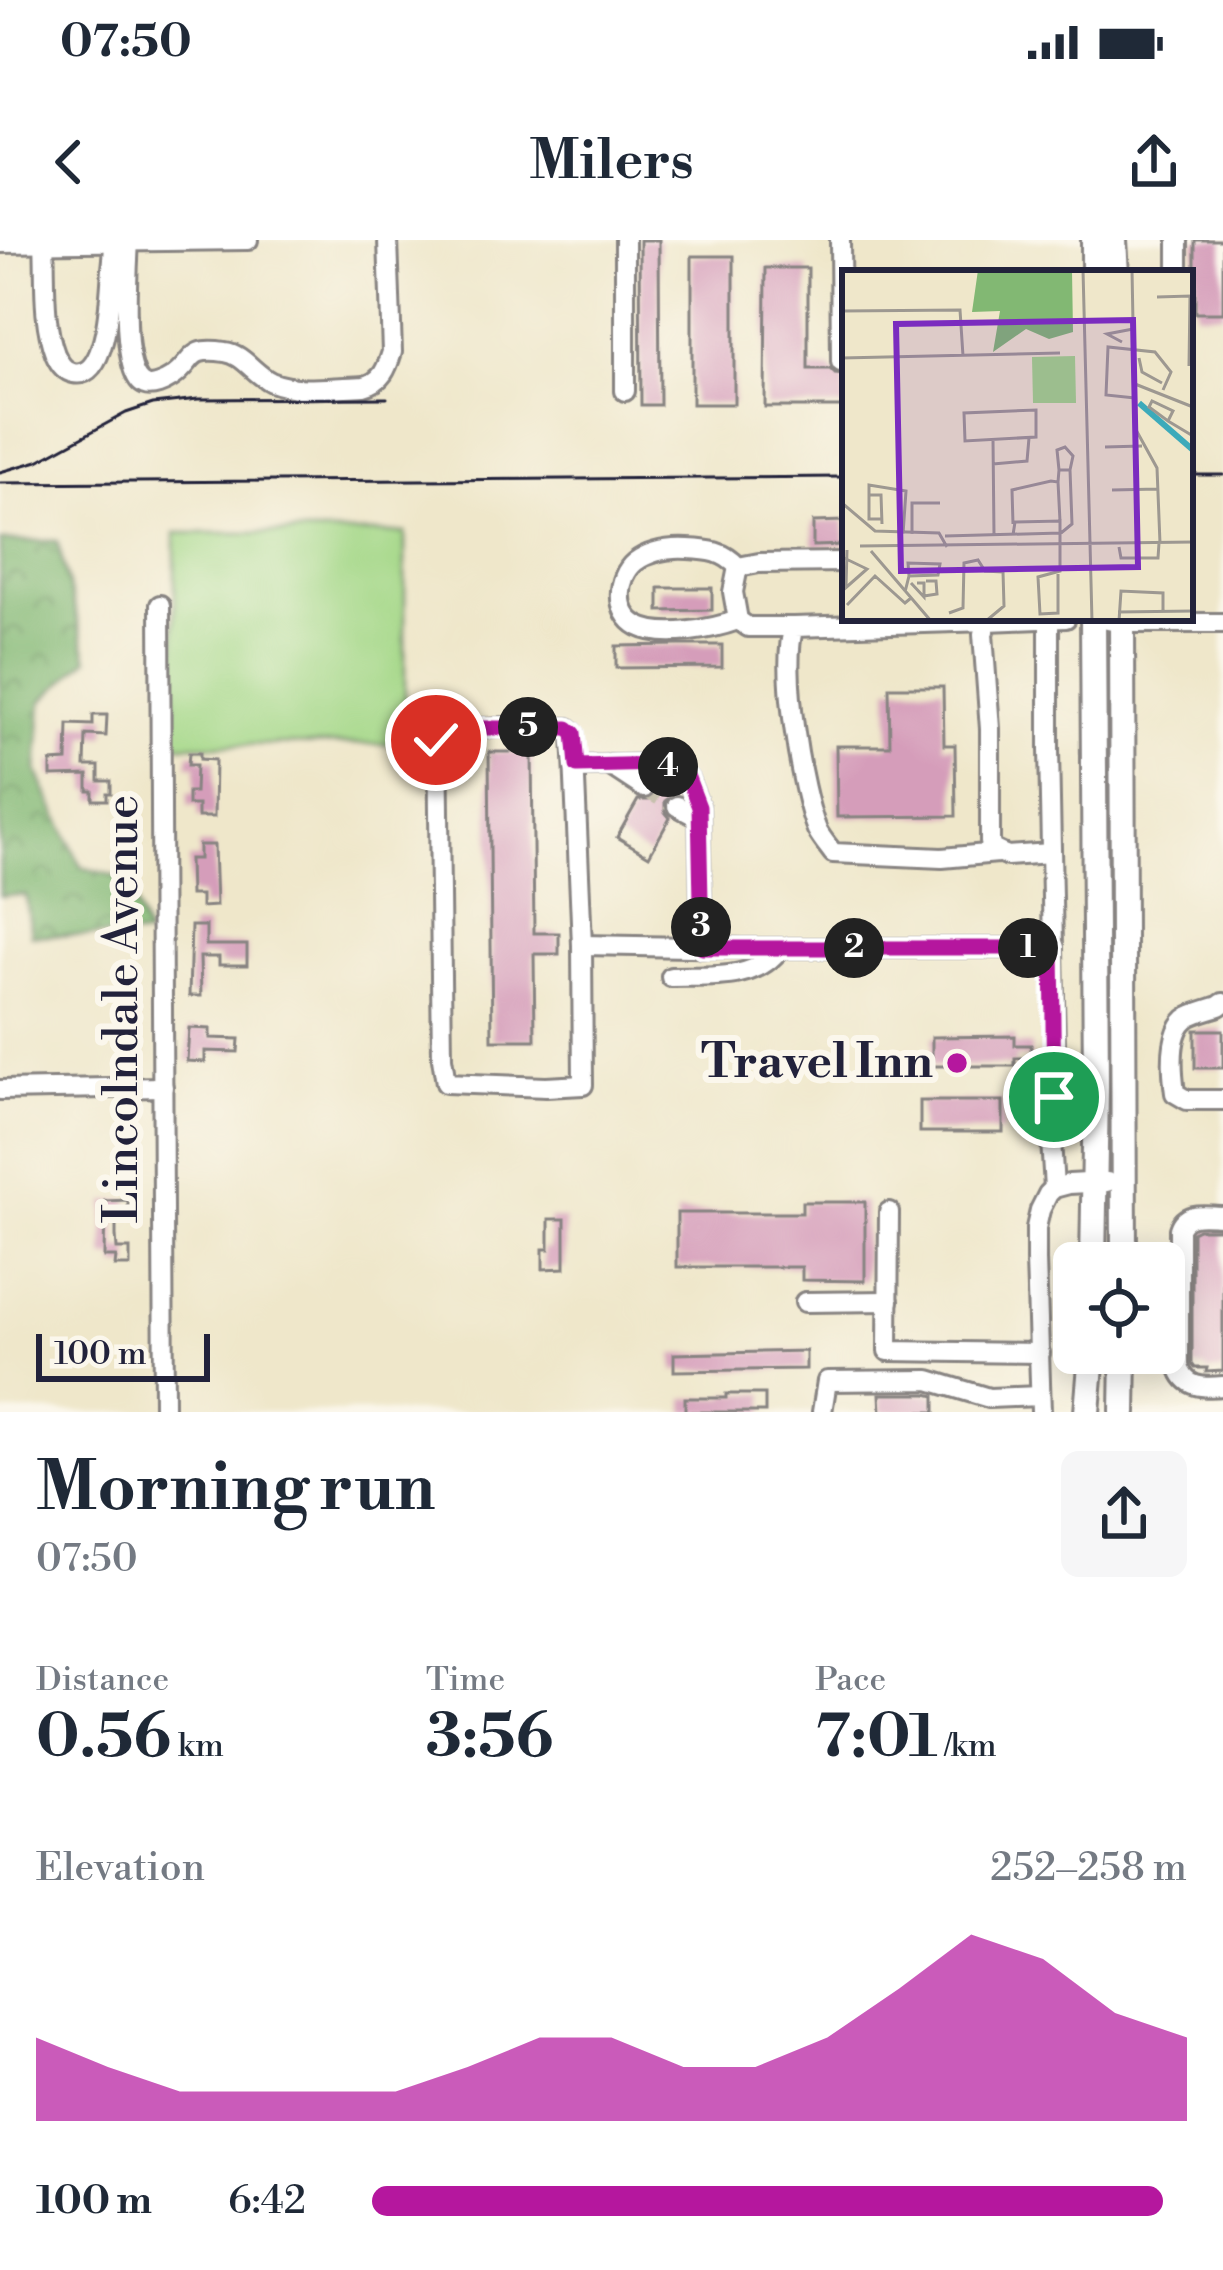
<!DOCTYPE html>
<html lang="en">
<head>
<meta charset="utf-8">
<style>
  body { margin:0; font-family:"Libre Bodoni",serif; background:#f6f6f7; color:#1f2937; height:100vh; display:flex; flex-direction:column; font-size:45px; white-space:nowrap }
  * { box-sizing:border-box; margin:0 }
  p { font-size:39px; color:#747a83 }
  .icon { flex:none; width:66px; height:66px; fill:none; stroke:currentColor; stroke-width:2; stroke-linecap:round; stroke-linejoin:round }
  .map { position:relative; height:1172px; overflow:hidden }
  .details { display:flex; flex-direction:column; background:#fff; flex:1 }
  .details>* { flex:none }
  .controls { position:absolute; left:1053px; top:1002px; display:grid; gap:24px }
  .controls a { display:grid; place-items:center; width:132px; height:132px; border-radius:18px; background:#fff; box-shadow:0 6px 30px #0003; font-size:60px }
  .scale { position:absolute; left:36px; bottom:30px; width:174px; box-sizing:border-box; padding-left:12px; border:6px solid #22223b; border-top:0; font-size:33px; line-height:42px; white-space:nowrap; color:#22223b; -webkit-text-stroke:9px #fbf7ec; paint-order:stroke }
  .pin { position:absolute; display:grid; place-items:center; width:102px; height:102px; color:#fff; margin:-51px; border:6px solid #fff; border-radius:50%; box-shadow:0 3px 12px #0007 }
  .km { position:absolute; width:60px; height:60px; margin:-30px; border-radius:50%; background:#222; color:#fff; font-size:33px; line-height:60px; text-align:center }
  .round { display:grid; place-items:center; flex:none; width:126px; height:126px; border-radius:18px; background:#f6f6f7 }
  .summary { display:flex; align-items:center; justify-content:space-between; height:204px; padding:0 36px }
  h1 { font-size:66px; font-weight:800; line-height:90px }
  .stats { display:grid; grid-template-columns:repeat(3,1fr); gap:18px; height:204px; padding:12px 36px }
  .stats div { display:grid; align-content:center }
  .stats b { font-size:60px; font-weight:800 }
  .stats small { font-size:33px; font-weight:400 }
  .stats p { font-size:33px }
  .chart { height:336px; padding:24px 36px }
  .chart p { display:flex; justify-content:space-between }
  .chart svg { width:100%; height:216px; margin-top:12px; fill:#b5179e; opacity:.7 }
  ul { padding:0 36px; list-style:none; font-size:39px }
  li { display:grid; grid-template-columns:192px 144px 1fr; align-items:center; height:90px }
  li i { height:30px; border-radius:15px; background:#b5179e }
  .status { display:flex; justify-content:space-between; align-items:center; height:84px; padding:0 60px; background:#fff; direction:ltr }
  .status svg { height:33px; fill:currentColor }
  header { display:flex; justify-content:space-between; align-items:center; height:156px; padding:0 36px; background:#fff; font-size:54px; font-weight:800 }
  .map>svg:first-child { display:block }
  .grass { fill:#a3d786; stroke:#627c60; stroke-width:3 }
  .forest { fill:url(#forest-crowns); stroke:#526d57; stroke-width:3 }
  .building { fill:#d59dba }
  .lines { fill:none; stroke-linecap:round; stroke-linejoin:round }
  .minor-tunnel { stroke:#c6c0ad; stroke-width:18; stroke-dasharray:18 9; stroke-linecap:butt }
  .minor-casing { stroke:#888482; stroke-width:24 }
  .highway-casing { stroke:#888482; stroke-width:30 }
  .minor { stroke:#fff; stroke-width:18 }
  .highway { stroke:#fff; stroke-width:24 }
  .rail { stroke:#22223b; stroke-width:3 }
  .route-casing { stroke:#fff; stroke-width:24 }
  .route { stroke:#b5179e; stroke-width:15 }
  .poi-dot { fill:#b5179e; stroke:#fbf7ec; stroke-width:4.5 }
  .labels { text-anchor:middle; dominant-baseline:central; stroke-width:12; stroke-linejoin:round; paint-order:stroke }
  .street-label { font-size:48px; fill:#22223b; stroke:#fbf7ec }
  .poi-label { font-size:48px; font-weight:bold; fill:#22223b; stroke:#fbf7ec; text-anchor:end }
  .inset-river { fill:none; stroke:#3caaba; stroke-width:6 }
  .inset-road { fill:none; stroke:#9d9891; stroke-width:3 }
  .view { fill:#7b2cbf; fill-opacity:0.15; stroke:#7b2cbf; stroke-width:6 }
  .inset-edge { fill:none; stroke:#22223b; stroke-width:6 }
</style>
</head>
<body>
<div class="status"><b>07:50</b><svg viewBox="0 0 49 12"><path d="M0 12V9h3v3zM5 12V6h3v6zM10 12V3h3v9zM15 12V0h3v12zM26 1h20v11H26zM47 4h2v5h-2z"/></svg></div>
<header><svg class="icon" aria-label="back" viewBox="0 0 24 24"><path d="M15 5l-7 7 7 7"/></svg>Milers<svg class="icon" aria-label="share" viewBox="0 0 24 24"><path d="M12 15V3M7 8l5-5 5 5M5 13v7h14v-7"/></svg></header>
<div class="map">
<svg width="1223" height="1172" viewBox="0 0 1223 1172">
  <defs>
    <pattern id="forest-crowns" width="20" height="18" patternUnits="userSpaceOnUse" patternTransform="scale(3)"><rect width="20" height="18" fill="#82b873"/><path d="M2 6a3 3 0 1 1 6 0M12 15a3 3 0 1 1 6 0" fill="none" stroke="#6a9560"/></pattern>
  </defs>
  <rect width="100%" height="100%" fill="#fbf7ec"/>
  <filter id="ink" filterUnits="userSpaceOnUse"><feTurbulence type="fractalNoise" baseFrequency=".00833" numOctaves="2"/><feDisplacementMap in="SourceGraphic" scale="24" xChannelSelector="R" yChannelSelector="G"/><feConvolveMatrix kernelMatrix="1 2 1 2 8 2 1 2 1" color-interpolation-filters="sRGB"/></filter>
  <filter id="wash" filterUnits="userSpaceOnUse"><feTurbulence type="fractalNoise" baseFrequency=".004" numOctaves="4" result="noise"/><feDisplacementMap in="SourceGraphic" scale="48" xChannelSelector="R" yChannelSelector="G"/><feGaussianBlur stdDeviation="2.7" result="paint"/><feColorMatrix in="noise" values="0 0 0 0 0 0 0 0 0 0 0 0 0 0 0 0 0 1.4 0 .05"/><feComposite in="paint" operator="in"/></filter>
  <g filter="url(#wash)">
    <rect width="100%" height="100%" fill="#efe7ca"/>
    <!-- grass -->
    <polygon class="grass" points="175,293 405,293 405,504 175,505"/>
    <!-- forest -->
    <polygon class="forest" points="0,301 57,301 88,419 42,461 37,531 81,627 126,639 147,696 31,695 26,655 0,656"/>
    <g id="blocks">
      <!-- building -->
      <g class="building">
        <polygon points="640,0 659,0 660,165 641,165"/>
        <rect x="1195" y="0" width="28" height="73"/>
        <rect x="692" y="16" width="42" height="148"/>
        <polygon points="766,28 808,28 808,129 830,129 835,134 845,135 845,167 765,167"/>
        <polygon points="845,281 845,305 813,306 813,282"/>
        <polygon points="659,348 712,348 712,370 659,371"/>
        <polygon points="679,405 722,405 722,427 616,428 616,406"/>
        <polygon points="889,447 943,447 944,505 955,505 956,576 837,577 836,506 890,506"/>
        <polygon points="93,475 107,475 106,496 86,495 85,526 99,526 99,541 111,541 111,553 107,553 107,560 93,560 93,551 88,551 88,535 51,536 51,522 67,521 68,484 93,485"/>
        <polygon points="489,512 532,512 534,693 559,693 559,714 534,714 535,800 492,800"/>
        <polygon points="189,513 200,513 200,519 215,520 214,577 198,577 198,565 188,565 188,552 195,552 196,525 188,525"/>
        <polygon points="655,541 676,553 665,561 665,572 670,578 649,616 617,597 638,560 649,560 655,556 657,550"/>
        <polygon points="199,605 214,605 216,666 201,667 201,655 190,655 189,619 199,619"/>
        <polygon points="191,686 206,686 206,705 247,705 247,725 219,725 219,717 200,717 201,756 189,756"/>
        <polygon points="189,788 210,789 210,798 239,799 238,812 205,811 205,822 187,821"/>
        <rect x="1195" y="790" width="28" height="38"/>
        <polygon points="1015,796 1015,805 1031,805 1031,818 1015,818 1015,826 932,826 932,797"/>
        <rect x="920" y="861" width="83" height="31"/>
        <polygon points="128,960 128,976 116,976 116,996 117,1009 130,1009 130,1026 115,1026 116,1017 104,1017 105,961"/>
        <polygon points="802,962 865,962 865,1041 802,1040 802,1027 677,1027 677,973 802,973"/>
        <polygon points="549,979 565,979 565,1028 543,1029 543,1009 549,1009"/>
        <polygon points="1198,989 1223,989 1223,1131 1206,1132 1207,1128 1195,1128 1192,1124 1192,992"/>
        <polygon points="806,1111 806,1129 674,1131 674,1114"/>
        <polygon points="726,1154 765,1154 765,1172 685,1172 685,1158 726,1158"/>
        <polygon points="880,1154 927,1154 935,1156 935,1172 881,1172"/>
      </g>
    </g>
  </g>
  <g filter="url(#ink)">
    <use href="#blocks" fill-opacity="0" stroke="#888482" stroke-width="3"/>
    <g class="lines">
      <!-- minor-tunnel -->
      <polyline class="minor-tunnel" points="644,548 677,566"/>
      <!-- minor casing -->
      <g class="minor-casing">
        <g id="minor">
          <path d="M129,0C128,25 119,135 145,145C152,148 165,142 171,138C196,122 185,106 225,112C243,114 254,134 271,142C297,153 336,147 364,146C382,142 387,128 392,112L388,0"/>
          <polyline points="840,0 841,122"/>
          <path d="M44,2C46,37 42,80 55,114C58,121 64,131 73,133C109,141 110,50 112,29C113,20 114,11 114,1"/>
          <polyline points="0,3 248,0"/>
          <polyline points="1178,33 1178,0"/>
          <polyline points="625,151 625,0"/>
          <polyline points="160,365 164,1172"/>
          <polyline points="1049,378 1049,510 1055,806 1051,900 1054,948"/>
          <polyline points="1098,378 1122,383 1223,383"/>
          <path d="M738,380C713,389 663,399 638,386C614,373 617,337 635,322C651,310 670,308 688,309C709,310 724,311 738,327"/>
          <path d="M989,381L794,387C780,425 801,551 817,590C821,598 828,606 833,613L942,618L998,613"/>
          <polyline points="794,387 748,387 738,380 733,352 738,327 759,323 845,322"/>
          <polygon points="507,487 568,488 573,493 582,705 583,845 546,847 446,843 442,818 438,490"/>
          <polyline points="609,525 644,548"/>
          <polyline points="577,526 665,524 688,539 699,567 702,708"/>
          <polyline points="677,566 699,578"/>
          <polyline points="1051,613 1007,616 992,609 990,602 990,489 983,394 987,381 1066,378"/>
          <polyline points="582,705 743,708 1052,708"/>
          <path d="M671,737C708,736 756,742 780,708"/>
          <path d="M1223,763L1219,766C1210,769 1198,772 1190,776C1168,788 1172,831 1175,853L1187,860H1223"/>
          <polyline points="0,850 163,847"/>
          <polyline points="889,972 888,1111 1040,1113"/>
          <path d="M1223,976C1206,976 1185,970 1179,989V1126C1185,1148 1203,1148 1223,1146"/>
          <polyline points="805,1062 889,1061"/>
          <polyline points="822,1172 827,1141 929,1140 989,1158 1040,1156"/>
          <polyline points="1041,1172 1036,1020 1036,988 1040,970 1048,954 1054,948 1069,944 1107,942"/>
        </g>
      </g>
      <!-- highway casing -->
      <g class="highway-casing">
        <g id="highway">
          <polyline points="1114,0 1116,33"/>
          <polyline points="1094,33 1094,0"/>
          <polyline points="1093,378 1096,847 1093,1023"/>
          <polyline points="1122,378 1124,1023"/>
          <polyline points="1087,1172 1092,1113"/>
          <polyline points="1123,1172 1124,1113"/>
        </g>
      </g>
      <!-- minor -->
      <use href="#minor" class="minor"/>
      <!-- highway -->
      <use href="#highway" class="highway"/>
      <!-- rail -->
      <g class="rail">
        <polyline points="0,232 38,221 126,173 153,164 198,159 387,158"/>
        <polyline points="1190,235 1223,235"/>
        <polyline points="0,243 845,237"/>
      </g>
    </g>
  </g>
  <g class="lines" filter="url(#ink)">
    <!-- route casing -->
    <g class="route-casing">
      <polyline id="route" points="436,500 437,490 444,488 568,488 574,493 577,526 664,524 688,538 699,567 702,708 1052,708 1054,857"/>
    </g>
    <!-- route -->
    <use href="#route" class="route"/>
  </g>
  <!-- markers -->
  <circle class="poi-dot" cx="957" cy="823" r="12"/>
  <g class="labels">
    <!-- street labels -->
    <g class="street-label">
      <text transform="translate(123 769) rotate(-90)">Lincolndale Avenue</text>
    </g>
    <!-- poi labels -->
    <g class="poi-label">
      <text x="933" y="823">Travel Inn</text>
    </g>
  </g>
  <!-- overview -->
  <g transform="translate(842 30)">
    <rect width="351" height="351" fill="#efe7ca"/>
    <path d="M233,86L234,133H191L190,87Z" fill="#a3d786"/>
    <path d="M136,0H230L231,62L207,69L184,59L151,82L158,41L130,42Z" fill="#82b873"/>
    <path class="inset-river" d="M297,133L351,180"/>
    <path class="inset-road" d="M241,0L250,351M290,0L293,158L315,198L318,273M315,27L348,26L347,96M0,41L118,40L121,86M280,72L265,64L291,59M0,88L218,83M297,88L300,102L320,113M293,114L351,137M293,128L264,125L266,77L313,82L329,102L321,120M194,140V167L123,171L122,143ZM326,151L331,141L310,131L307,137L326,151L351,166M151,170L152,265M263,177L300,176M151,194L185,191L187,168M217,200L215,180L223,177L231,186L228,200M216,212L217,200H228L230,254L219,263M270,220L316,219M27,225V215L64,221L61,264M0,233L33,261L97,263L105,277M40,249H27V225H39L40,254M171,254L170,220L209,211L216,212L218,251M70,264V233H98M171,265L173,252L218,251V301L196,307L198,344L216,343V304M103,266L219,263M18,276L351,272M277,277L279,288H316L317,273M29,281L89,351M0,287L25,299L0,321M69,313L82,327V313H75M4,316L5,280M63,322L67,306L96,305L98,294L66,293L67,306M82,326L95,324L94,311H84M5,335L33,306L63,333L69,328M276,342L351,341M107,343L121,338L122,293L136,290L143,301L161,302L162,336L144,351M277,351L279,321L321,323V341"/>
    <path class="view" d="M291,50L296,297L59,301L54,54Z"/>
    <rect width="351" height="351" class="inset-edge"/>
  </g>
</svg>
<div class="controls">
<a><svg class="icon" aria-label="locate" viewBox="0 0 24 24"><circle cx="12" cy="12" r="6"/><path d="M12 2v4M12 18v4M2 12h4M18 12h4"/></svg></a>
</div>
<div class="scale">100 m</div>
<div class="pin" style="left:1054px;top:857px;background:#1e9e55"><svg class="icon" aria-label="arrive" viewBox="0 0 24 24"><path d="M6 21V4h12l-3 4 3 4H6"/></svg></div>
<div class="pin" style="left:436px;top:500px;background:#d93025"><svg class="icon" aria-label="check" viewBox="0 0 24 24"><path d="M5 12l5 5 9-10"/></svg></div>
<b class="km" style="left:1028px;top:708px">1</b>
<b class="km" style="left:854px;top:708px">2</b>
<b class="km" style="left:701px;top:687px">3</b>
<b class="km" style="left:668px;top:527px">4</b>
<b class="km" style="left:528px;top:487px">5</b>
</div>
<section class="details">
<div class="summary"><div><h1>Morning run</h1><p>07:50</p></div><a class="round"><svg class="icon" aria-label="share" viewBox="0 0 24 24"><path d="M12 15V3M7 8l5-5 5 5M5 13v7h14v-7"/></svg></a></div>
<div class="stats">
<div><p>Distance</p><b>0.56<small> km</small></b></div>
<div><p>Time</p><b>3:56</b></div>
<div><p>Pace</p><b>7:01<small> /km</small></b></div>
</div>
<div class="chart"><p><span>Elevation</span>252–258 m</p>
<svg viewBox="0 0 160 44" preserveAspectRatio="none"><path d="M0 44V27L10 33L20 38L30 38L40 38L50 38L60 33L70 27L80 27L90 33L100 33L110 27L120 17L130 6L140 11L150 22L160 27V44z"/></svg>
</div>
<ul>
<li><b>100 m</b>6:42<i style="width:97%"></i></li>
</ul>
</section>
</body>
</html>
